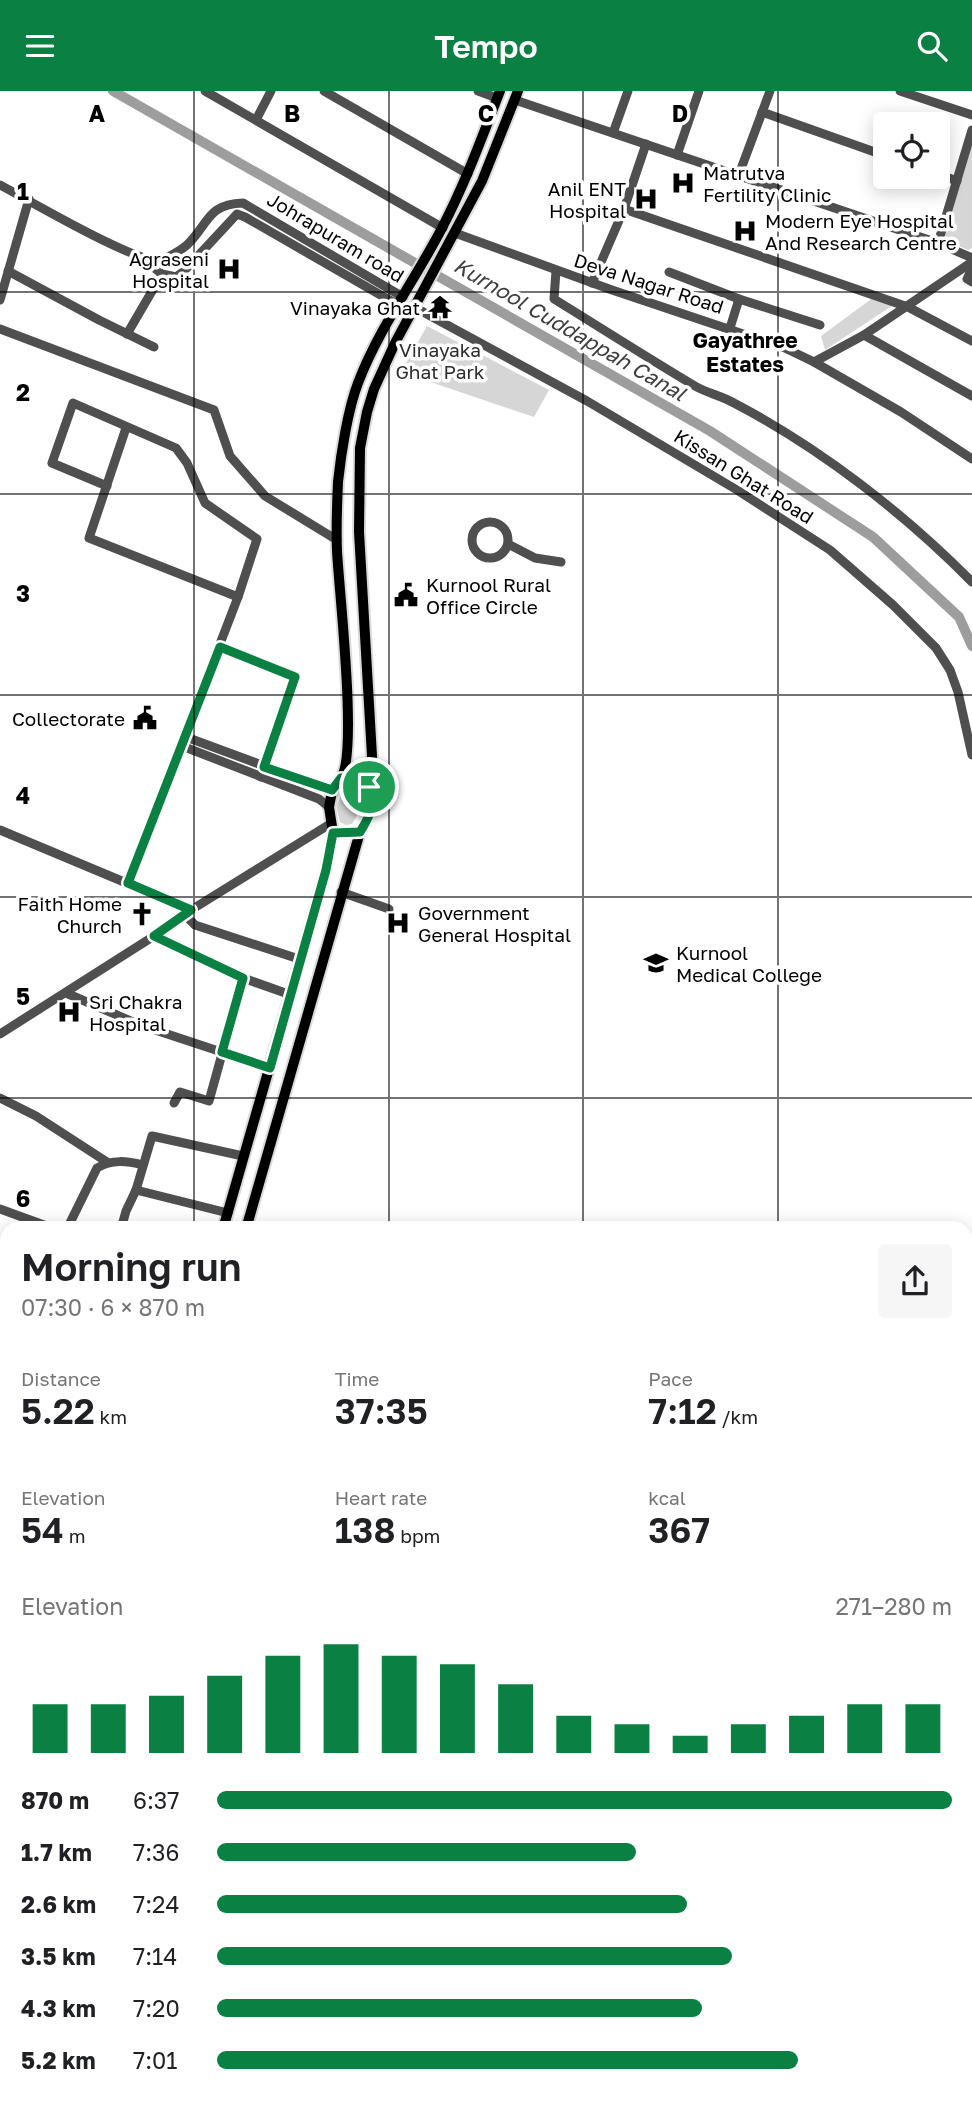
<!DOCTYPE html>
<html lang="en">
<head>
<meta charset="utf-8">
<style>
  body { margin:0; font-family:"Golos Text",sans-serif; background:#f6f6f6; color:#202124; height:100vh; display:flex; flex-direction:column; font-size:26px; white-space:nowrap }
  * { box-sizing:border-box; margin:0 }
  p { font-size:23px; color:#757577 }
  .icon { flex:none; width:38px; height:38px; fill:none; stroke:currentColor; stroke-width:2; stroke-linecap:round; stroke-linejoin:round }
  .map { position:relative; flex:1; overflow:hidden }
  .panel { position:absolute; left:0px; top:1130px; width:973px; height:884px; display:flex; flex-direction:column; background:#fff; border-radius:21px 21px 0 0; box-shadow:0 4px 18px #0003 }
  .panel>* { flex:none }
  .buttons { position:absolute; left:873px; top:21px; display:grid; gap:14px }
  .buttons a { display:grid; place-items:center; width:77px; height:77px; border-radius:7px; background:#fff; box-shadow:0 4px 18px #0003; font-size:35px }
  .pin { position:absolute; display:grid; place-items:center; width:60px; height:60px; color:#fff; margin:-30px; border:4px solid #fff; border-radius:50%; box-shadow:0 2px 7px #0007 }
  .round { display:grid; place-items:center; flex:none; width:74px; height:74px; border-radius:7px; background:#f6f6f6 }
  .headline { display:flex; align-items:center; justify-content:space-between; height:119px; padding:0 21px }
  h1 { font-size:38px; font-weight:600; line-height:52px }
  .stats { display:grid; grid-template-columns:repeat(3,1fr); gap:10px; height:119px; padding:7px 21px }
  .stats div { display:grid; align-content:center }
  .stats b { font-size:35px; font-weight:600 }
  .stats small { font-size:19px; font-weight:400 }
  .stats p { font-size:19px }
  .chart { height:196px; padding:14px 21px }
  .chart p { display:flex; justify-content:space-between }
  .chart svg { width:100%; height:126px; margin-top:7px; stroke:#0b8043; stroke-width:6 }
  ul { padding:0 21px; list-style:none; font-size:23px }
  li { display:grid; grid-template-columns:112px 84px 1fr; align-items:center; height:52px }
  li i { height:18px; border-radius:9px; background:#0b8043 }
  header { display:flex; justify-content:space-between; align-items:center; height:91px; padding:0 21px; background:#0b8043; color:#fff; font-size:32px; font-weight:600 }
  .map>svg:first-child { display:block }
  .green { fill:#d6d6d6 }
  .water { fill:#9d9d9d }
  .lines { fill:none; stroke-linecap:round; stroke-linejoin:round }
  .canal { stroke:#9d9d9d; stroke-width:10 }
  .major-casing { stroke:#dbdbdb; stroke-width:14 }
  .minor { stroke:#4f4f4f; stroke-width:9 }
  .major { stroke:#000; stroke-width:10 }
  .route-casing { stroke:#fff; stroke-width:14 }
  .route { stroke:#0b8043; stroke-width:9 }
  .grid { fill:none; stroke:#000; stroke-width:2; stroke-opacity:0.55 }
  .labels { text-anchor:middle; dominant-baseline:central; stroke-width:7; stroke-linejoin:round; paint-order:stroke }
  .poi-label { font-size:19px; fill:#000; stroke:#fff; text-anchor:start }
  .street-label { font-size:19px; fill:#000; stroke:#fff }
  .park-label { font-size:19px; fill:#2d2d2d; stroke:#fff }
  .water-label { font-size:21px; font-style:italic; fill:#3e3e3e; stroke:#fff }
  .neighbourhood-label { font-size:21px; font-weight:bold; fill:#000; stroke:#fff }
  .grid-label { font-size:23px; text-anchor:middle; font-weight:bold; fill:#000; stroke:#fff; stroke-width:7; stroke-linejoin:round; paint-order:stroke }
</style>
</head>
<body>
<header><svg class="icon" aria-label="menu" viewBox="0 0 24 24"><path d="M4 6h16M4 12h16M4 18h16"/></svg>Tempo<svg class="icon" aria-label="search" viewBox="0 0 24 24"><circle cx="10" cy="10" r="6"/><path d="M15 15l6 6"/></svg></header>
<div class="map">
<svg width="972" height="2014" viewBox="0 0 972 2014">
  <rect width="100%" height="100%" fill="#fff"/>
  <!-- green -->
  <g class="green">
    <polygon points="972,47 972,157 968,159 941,147"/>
    <polygon points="874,206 895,213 825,259 821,245"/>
    <polygon points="427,235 549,299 534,326 401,281"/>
    <path d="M344,699H355C364,712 360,720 352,733L346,734L340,731L336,715Z"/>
  </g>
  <!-- water -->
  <polygon class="water" points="0,1885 7,1885 7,2007 116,2007 45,2014 0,2014"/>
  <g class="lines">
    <!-- canal -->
    <polyline class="canal" points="113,0 710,340 873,446 959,526 972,555"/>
    <!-- major casing -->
    <g class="major-casing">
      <g id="major">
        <path d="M341,687C358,663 339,499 337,460C336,437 337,413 338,391C341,362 348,318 358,292C379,237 415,189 442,137C465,93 482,46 500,0"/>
        <polyline points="369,696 372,665 359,441 360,357 367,321 374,298 395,252 482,90 518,0"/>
        <path d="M223,1138L326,779L333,742L329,716L332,700L341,687L357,689L369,696C375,714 370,725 360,741L333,742"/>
        <polyline points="246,1138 360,741"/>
        <polyline points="160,2007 161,2014"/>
        <polyline points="184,2007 185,2014"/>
      </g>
    </g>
    <!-- minor -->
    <g class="minor">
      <polyline points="205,0 443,137"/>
      <polyline points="324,0 468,83"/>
      <polyline points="478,0 497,7"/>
      <polyline points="900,0 972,24"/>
      <polyline points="515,9 938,152 972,167"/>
      <polyline points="762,21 886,65"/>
      <polyline points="256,29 271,0"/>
      <polyline points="613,42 628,0"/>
      <polyline points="677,64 699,0"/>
      <polyline points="938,83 957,90"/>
      <polyline points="738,86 770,0"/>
      <path d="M0,94C27,108 137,173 159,169C167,168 181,159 187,154C209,133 207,113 243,112L403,206"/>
      <polyline points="624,118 908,216 972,250"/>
      <polyline points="455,142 612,199 785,257 814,271 901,321 972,368"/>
      <polyline points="938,152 972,39"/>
      <polyline points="144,169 162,183 176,186 184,180 237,123 245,126 398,214"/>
      <polyline points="972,177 967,188 972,191"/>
      <polyline points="8,180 99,229 154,256"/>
      <path d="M556,180L554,208C601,237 648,267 695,295C707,302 722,305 734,312C820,357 904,422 972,491"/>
      <polyline points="669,181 739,208 820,234"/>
      <polyline points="592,192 624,118 646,53"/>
      <polyline points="0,209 29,108"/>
      <polyline points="414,216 587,310 737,399 830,459 893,514 936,557 950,579 958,601 972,664"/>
      <polyline points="730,237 739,208"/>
      <polyline points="0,238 214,319 230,365 265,405 337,449"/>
      <polyline points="127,243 162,183"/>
      <polyline points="864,244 972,305"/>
      <polyline points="814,271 864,244 972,171"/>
      <polyline points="126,337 89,447 238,506 128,792"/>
      <polyline points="107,395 52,372 73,312 176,357 187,372 205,412 257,448 238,506"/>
      <circle cx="490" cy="449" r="18"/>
      <polyline points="508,453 535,467 561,471"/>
      <polyline points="220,556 295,586 261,686"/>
      <polyline points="186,646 332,700"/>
      <polyline points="182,655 319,708 329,716"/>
      <polyline points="0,739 191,819"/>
      <polyline points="341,801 389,818"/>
      <polyline points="184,823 195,834 302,869"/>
      <polyline points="154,845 243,887 209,1010 180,1001 174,1012"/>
      <polyline points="243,887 291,904"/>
      <polyline points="66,902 140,934 270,977"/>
      <polyline points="0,943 154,845 191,819 330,733"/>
      <polyline points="0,1007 36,1025 107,1071"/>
      <polyline points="136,1099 152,1045 243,1065"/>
      <polyline points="0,1118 55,1138"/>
      <path d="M67,1138L97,1077C112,1068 127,1070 143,1074"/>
      <polyline points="121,1138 126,1120 136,1099 228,1122"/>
      <polyline points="0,1244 7,1245"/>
      <polyline points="0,1285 7,1286"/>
      <polyline points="0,1364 7,1365"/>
      <polyline points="0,1451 7,1452"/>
      <polyline points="0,1503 7,1504"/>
      <polyline points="0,1562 7,1514"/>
      <polyline points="972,1605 972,1634"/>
      <polyline points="0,1705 7,1671"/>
      <polyline points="966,1710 972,1710"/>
      <polyline points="0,1726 7,1727"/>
    </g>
    <!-- major -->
    <use href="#major" class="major"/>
  </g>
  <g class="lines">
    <!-- route casing -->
    <g class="route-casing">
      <path id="route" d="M220,556L295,586L264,676L332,699L341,687L357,689L369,696C375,715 370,725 360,741L333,742L326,779L270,977L222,961L243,887L154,845L191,819L128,792Z"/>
    </g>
    <!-- route -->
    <use href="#route" class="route"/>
  </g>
  <!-- grid -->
  <path class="grid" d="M194,0V1138M389,0V1138M583,0V1138M778,0V1138M0,201H972M0,403H972M0,604H972M0,806H972M0,1007H972M0,1208H7M966,1208H972M0,1410H7M966,1410H972M0,1611H7M966,1611H972M0,1813H7M966,1813H972M194,2007V2014M389,2007V2014M583,2007V2014M778,2007V2014"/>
  <!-- icons -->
  <defs>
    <g id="hospital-bare" transform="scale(1.89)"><path d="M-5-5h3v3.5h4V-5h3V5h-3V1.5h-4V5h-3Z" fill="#000" stroke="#fff" stroke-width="2.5" paint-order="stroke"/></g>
    <g id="temple-bare" transform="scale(1.89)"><path d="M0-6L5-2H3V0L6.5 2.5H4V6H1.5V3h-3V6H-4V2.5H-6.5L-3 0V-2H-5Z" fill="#000" stroke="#fff" stroke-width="2.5" paint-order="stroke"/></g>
    <g id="civic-bare" transform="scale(1.89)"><path d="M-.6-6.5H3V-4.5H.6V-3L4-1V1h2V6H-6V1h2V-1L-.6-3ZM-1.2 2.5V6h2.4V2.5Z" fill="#000" stroke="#fff" stroke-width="2.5" paint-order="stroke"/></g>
    <g id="church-bare" transform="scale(1.89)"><path d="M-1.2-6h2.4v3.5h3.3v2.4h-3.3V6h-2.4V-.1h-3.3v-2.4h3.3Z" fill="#000" stroke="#fff" stroke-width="2.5" paint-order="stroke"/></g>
    <g id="university-bare" transform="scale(1.89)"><path d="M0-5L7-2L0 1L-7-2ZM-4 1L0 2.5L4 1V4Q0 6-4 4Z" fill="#000" stroke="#fff" stroke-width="2.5" paint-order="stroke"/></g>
  </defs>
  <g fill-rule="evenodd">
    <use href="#hospital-bare" x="683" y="92"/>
    <use href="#hospital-bare" x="646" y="108"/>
    <use href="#hospital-bare" x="745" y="140"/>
    <use href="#hospital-bare" x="229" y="178"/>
    <use href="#temple-bare" x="440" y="216"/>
    <use href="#civic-bare" x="406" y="504"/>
    <use href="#civic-bare" x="145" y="627"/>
    <use href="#church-bare" x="142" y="823"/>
    <use href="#hospital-bare" x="398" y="832"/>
    <use href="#university-bare" x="656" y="872"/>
    <use href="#hospital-bare" x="69" y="921"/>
  </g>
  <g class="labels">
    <!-- poi labels -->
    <g class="poi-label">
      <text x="703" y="81">Matrutva<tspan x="703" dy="22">Fertility Clinic</tspan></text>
      <text x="626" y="97" text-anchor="end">Anil ENT<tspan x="626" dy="22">Hospital</tspan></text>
      <text x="765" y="129">Modern Eye Hospital<tspan x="765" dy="22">And Research Centre</tspan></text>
      <text x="209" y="167" text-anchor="end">Agraseni<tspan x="209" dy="22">Hospital</tspan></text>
      <text x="420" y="216" text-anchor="end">Vinayaka Ghat</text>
      <text x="426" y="493">Kurnool Rural<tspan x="426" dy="22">Office Circle</tspan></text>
      <text x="125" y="627" text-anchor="end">Collectorate</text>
      <text x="122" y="812" text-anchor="end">Faith Home<tspan x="122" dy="22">Church</tspan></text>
      <text x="418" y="821">Government<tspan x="418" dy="22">General Hospital</tspan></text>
      <text x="676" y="861">Kurnool<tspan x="676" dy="22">Medical College</tspan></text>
      <text x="89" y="910">Sri Chakra<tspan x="89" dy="22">Hospital</tspan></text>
    </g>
    <!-- street labels -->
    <g class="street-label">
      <text transform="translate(336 146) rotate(31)">Johrapuram road</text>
      <text transform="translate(649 192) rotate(18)">Deva Nagar Road</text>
      <text transform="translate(744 385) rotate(32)">Kissan Ghat Road</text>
    </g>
    <!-- park labels -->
    <g class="park-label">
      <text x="440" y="258">Vinayaka<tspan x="440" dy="22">Ghat Park</tspan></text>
    </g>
    <!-- water labels -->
    <g class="water-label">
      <text transform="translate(570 238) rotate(30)">Kurnool Cuddappah Canal</text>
    </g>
    <!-- neighbourhood labels -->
    <g class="neighbourhood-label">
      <text x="745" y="249">Gayathree<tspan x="745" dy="24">Estates</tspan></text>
    </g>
  </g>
  <g class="grid-label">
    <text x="97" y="31">A</text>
    <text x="292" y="31">B</text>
    <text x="486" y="31">C</text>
    <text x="680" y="31">D</text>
    <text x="23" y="109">1</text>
    <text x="23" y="310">2</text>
    <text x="23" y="511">3</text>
    <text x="23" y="713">4</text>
    <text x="23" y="914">5</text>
    <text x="23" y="1116">6</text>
  </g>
</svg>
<div class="buttons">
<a><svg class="icon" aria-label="locate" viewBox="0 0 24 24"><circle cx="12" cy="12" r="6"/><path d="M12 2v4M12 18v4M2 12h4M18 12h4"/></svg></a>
</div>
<div class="pin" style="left:369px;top:696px;background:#1e9e55"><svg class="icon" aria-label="arrive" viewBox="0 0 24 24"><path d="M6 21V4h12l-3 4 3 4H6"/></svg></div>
<section class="panel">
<div class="headline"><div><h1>Morning run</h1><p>07:30 · 6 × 870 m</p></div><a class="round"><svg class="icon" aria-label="share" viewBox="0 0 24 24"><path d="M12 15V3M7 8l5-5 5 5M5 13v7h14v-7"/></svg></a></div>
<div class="stats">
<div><p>Distance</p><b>5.22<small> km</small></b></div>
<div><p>Time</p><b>37:35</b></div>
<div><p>Pace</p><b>7:12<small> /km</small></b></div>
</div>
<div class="stats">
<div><p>Elevation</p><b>54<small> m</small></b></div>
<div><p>Heart rate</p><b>138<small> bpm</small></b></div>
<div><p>kcal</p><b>367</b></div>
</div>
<div class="chart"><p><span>Elevation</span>271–280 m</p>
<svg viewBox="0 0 160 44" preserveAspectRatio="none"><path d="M5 44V27M15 44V27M25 44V24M35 44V17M45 44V10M55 44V6M65 44V10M75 44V13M85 44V20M95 44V31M105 44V34M115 44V38M125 44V34M135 44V31M145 44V27M155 44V27"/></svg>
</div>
<ul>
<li><b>870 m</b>6:37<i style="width:100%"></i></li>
<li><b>1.7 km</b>7:36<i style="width:57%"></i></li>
<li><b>2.6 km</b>7:24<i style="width:64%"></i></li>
<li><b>3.5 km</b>7:14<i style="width:70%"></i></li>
<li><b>4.3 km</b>7:20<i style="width:66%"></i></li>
<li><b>5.2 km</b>7:01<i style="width:79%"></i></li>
</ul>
</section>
</div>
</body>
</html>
